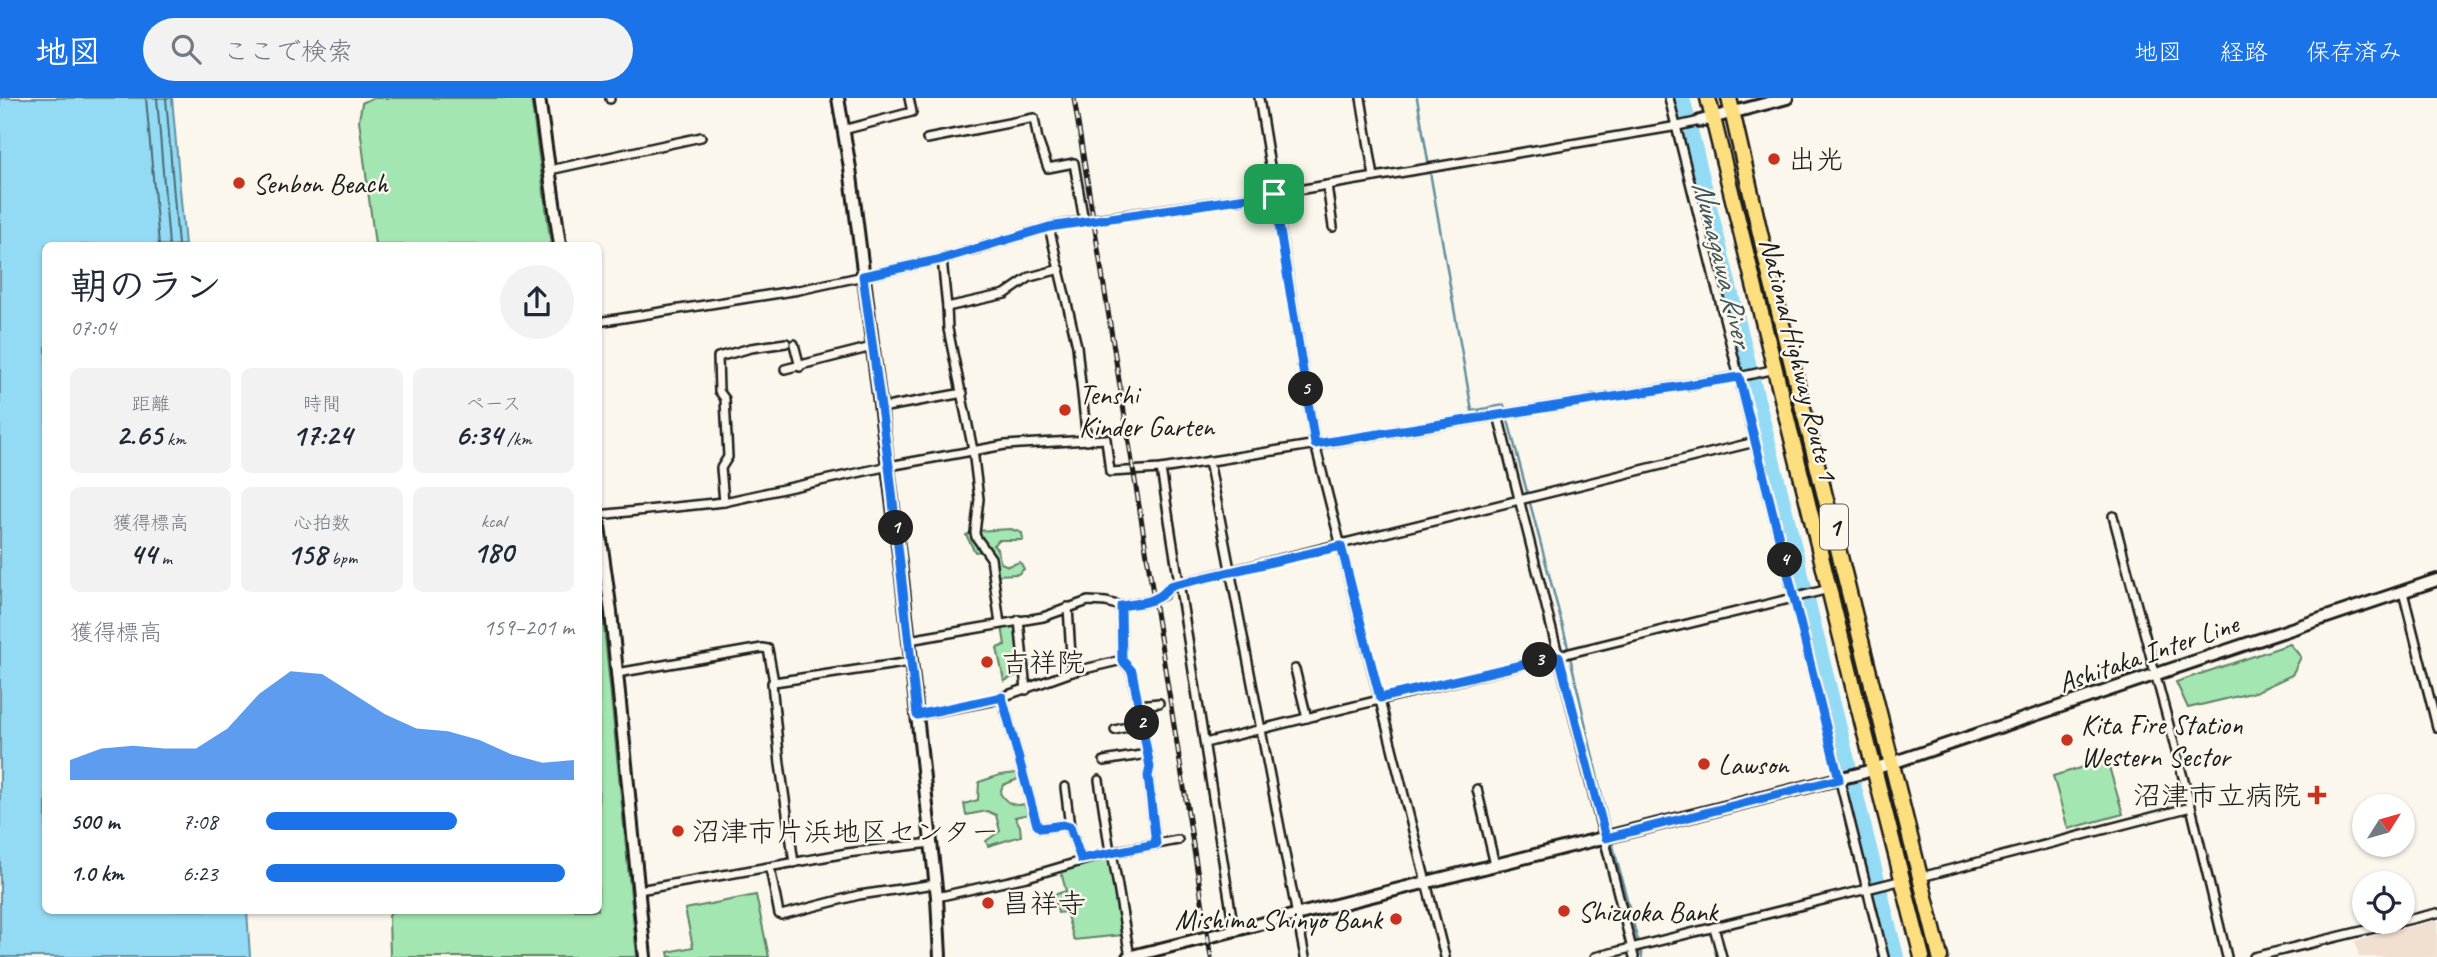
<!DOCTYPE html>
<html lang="ja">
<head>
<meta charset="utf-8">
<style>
  body { margin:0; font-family:Caveat,"Klee One",sans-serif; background:#f2f2f3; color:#1f2937; height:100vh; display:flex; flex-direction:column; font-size:26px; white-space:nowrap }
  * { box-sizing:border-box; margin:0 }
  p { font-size:23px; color:#747a83 }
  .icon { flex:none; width:38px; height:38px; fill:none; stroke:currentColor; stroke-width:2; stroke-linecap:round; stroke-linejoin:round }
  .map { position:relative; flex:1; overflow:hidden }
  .panel { position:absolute; left:42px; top:144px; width:560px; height:672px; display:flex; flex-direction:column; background:#fff; border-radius:10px; box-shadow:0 2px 5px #0004 }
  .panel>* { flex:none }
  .needle { width:46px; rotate:53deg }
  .controls { position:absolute; left:2352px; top:696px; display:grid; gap:14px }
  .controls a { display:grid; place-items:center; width:63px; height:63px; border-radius:50%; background:#fff; box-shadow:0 2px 5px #0004; font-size:35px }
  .pin { position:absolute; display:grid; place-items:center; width:60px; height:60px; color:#fff; margin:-30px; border-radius:14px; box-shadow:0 4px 10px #0006 }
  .km { position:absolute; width:35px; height:35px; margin:-18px; border-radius:50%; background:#222; color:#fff; font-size:19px; line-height:35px; text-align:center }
  .round { display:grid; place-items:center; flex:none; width:74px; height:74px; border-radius:37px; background:#f2f2f3 }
  .overview { display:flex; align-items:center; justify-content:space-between; height:119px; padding:0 28px }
  h1 { font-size:38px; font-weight:700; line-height:52px }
  .stats { display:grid; grid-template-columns:repeat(3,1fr); gap:10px; height:119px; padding:7px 28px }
  .stats div { display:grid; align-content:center; border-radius:10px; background:#f2f2f3; text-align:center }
  .stats b { font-size:30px; font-weight:700 }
  .stats small { font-size:19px; font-weight:400 }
  .stats p { font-size:19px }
  .chart { height:196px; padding:14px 28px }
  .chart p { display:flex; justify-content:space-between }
  .chart svg { width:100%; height:126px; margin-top:7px; fill:#1a73e8; opacity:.7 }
  ul { padding:0 28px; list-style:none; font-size:23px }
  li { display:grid; grid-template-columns:112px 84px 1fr; align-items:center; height:52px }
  li i { height:18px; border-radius:9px; background:#1a73e8 }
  header { display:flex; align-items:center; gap:42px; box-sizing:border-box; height:98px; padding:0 35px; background:#1a73e8; color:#fff }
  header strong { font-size:33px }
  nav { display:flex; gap:38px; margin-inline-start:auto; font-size:24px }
  .search { width:490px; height:63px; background:#f2f2f3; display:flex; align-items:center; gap:18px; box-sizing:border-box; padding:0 24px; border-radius:38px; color:#747a83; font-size:26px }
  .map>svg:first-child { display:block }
  .built { fill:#f1dfd0 }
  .green { fill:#a3e6b1; stroke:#608166; stroke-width:2 }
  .water { fill:#93dbf4; stroke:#638f9e; stroke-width:2 }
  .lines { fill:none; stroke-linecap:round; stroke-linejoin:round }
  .shore { stroke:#4c6872; stroke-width:2 }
  .stream { stroke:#638f9e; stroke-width:2.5 }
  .river { stroke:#93dbf4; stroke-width:16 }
  .street-casing { stroke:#1c1c1c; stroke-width:12 }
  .secondary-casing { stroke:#1c1c1c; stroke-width:16 }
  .highway-casing { stroke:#1c1c1c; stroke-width:19 }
  .street { stroke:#fbf7ec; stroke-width:7 }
  .secondary { stroke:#fbf7ec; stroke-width:10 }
  .highway { stroke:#fddf80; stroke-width:14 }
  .rail-casing { stroke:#1c1c1c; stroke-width:5 }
  .rail { stroke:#fbf7ec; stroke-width:2.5; stroke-dasharray:8; stroke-linecap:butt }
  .route-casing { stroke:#fff; stroke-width:14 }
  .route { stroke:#1a73e8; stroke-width:9 }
  .poi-dot { fill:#c8321e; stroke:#fbf7ec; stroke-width:2.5 }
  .labels { text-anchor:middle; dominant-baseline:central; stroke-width:5; stroke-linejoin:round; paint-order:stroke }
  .shield { fill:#fbf7ec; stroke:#5f5e5a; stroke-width:2 }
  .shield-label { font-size:26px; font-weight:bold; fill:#1c1c1c }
  .poi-label { font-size:28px; fill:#1c1c1c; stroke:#fbf7ec; text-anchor:start }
  .street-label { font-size:28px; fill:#1c1c1c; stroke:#fbf7ec }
  .water-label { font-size:30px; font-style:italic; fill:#40555d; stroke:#fbf7ec }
</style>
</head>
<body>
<header>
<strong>地図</strong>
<div class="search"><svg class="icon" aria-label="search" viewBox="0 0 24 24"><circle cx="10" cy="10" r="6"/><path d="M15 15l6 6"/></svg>ここで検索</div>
<nav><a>地図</a><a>経路</a><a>保存済み</a></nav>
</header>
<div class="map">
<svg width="2437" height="859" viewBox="0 0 2437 859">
  <rect width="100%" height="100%" fill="#fbf7ec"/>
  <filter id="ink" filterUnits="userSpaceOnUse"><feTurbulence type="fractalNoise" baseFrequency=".0143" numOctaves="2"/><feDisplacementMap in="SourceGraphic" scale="14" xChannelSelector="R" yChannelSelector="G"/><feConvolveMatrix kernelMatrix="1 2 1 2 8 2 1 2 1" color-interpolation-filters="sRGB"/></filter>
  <g filter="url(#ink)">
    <!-- built -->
    <polygon class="built" points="2437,822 2437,859 2359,859 2355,843"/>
    <!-- green -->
    <g class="green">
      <polygon points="372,0 531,0 551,147 375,147 359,22 362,5"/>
      <polygon points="1011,431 1022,435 1023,442 999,442 993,447 997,451 1001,465 1008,468 1020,464 1024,471 1018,476 997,477 984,453 975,454 966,437 975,433"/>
      <polygon points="599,479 637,859 390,859 389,817 393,812 598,812"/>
      <polygon points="1017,524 1022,575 1004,583 997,550 1005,547 1002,528"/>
      <polygon points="2290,546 2301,559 2292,577 2255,594 2188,610 2176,584"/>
      <polygon points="2107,662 2123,716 2068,731 2053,678"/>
      <path d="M1017,675L1018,681L1003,687L1000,695C1006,705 1013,709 1024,706L1029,716L1015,719L1020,728L1021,738L988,748L986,743L1000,733L996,717L987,713L966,717L964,706L978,702L979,684L1000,677Z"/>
      <polygon points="1107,759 1109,761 1122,837 1074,842 1066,814 1058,815 1054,797 1066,793 1061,774"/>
      <polygon points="756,797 769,859 669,859 668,854 693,849 685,811"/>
    </g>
    <!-- water -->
    <polygon class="water" points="0,0 172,0 185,147 46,147 46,812 247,812 250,859 0,859"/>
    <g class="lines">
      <!-- shore -->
      <g class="shore">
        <polyline points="146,0 159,147"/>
        <polyline points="157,0 169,147"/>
        <polyline points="166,0 178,147"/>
      </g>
      <!-- stream -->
      <g class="stream">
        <polyline points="1417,0 1472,313 1504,307 1566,541 1610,734"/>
        <polyline points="1611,740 1642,859"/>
      </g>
      <!-- river -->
      <polyline class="river" points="1682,0 1896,859"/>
      <!-- street casing -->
      <g class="street-casing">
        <g id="street">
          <polyline points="610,0 610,1"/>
          <polyline points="1259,0 1315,346 1445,859"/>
          <polyline points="1361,0 1374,79"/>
          <polyline points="1669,0 1884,859"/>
          <polyline points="843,32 912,14 909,0"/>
          <polyline points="927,41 1034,20 1038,42 1048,70 1074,65 1084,123"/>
          <polyline points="550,72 701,39"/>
          <polyline points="1327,87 1333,129"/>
          <polyline points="1049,129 1077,248 1087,343"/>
          <polyline points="942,161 947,209 1005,196 1030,179 1060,171"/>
          <polyline points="947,209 948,231 973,352 979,401 975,435 976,439 991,460 1000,526"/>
          <polyline points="598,224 799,192 942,161 1049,129 1089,122 1274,96 1678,28 1700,23"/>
          <polyline points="794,246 800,269"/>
          <polyline points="785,271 872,249"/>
          <polyline points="881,310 963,295"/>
          <polyline points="1498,317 1634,859"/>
          <polyline points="1209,363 1305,859"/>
          <polyline points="1161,371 1234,832"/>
          <polyline points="724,404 721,370 728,359 725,301 719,293 718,259 751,250 786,245"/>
          <polyline points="598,417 724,404 889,368 1005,347 1106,341 1110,374 1161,371 1743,278 1776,271"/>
          <polyline points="2113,418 2191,709 2227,859"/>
          <polyline points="2403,494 2437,629"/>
          <polyline points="1068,509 1072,574"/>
          <polyline points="1019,522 1026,592"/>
          <polyline points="909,542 1043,519 1088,503 1106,504 1121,508 1146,504 1164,497 1170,488 1755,344"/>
          <polyline points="1122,562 1132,574 1150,669 1148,678 1156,746"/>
          <polyline points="1295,571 1307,620"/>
          <polyline points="617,575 762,550 768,551 774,584 911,564"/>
          <polyline points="774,584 772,585 780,666 794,765"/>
          <polyline points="1002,599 1037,727 1041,730 1063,727 1070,729"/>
          <polyline points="1138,607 1159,605"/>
          <polyline points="917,617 991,603 1072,574 1122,562 1121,508"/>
          <polyline points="1115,632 1142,625"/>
          <polyline points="1205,645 1829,491"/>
          <polyline points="1104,663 1147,656"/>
          <polyline points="1099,682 1110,754"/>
          <polyline points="1065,689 1070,729 1081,761"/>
          <polyline points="1477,691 1495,767"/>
          <polyline points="1112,754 1130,859"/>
          <polyline points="770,770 779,816 781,817 859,797 935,786"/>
          <polyline points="1921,779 2191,709"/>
          <polyline points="639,792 847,755 931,745"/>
          <polyline points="937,799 1027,779 1112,754 1178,742"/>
          <polyline points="2403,823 2437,815"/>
          <polyline points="1714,829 1722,859"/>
          <polyline points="1595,859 1903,782"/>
          <polyline points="2254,859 2399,824"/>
        </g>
      </g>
      <!-- secondary casing -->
      <g class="secondary-casing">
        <g id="secondary">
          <polyline points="539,0 560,147"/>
          <polyline points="838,0 850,70 902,480 937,799 940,859"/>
          <polyline points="1700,23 1787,0"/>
          <polyline points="598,421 611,514 645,859"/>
          <polyline points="1128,859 1862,675 2437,482"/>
        </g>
      </g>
      <!-- highway casing -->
      <g class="highway-casing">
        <g id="highway">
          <polyline points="1708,0 1854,592 1922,859"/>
          <polyline points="1729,0 1769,174 1940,859"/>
        </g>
      </g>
      <!-- street -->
      <use href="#street" class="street"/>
      <!-- secondary -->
      <use href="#secondary" class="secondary"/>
      <!-- highway -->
      <use href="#highway" class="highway"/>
      <!-- rail casing -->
      <g class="rail-casing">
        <polyline id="rail" points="1074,0 1211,859"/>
      </g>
      <!-- rail -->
      <use href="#rail" class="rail"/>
    </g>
  </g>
  <g class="lines" filter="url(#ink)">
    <!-- route casing -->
    <g class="route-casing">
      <path id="route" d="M1274,96L1315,346L1739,279L1839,681L1606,740L1559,558L1380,600L1341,448L1170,488C1159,505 1139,505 1121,508L1122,562L1132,573L1150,669L1148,678L1156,746L1081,761L1070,729L1063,727L1041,730L1037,727L1002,599L917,617L889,368L863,178L942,161L1049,129Z"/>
    </g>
    <!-- route -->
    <use href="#route" class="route"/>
  </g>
  <!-- markers -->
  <g class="poi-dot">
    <circle cx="1774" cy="61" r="7"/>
    <circle cx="239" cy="85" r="7"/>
    <circle cx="1065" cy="312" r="7"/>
    <circle cx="987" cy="564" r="7"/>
    <circle cx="2067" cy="642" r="7"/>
    <circle cx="1704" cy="666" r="7"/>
    <path d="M2313.5 686.5h7v7h7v7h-7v7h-7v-7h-7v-7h7z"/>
    <circle cx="678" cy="733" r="7"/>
    <circle cx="988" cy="805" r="7"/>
    <circle cx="1564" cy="813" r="7"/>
    <circle cx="1396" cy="821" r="7"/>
  </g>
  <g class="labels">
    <!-- shield labels -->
    <rect class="shield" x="1820" y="406.5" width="28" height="45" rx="5"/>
    <g class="shield-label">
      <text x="1834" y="429">1</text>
    </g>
    <!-- poi labels -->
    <g class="poi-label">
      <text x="1788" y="61">出光</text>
      <text x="253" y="85">Senbon Beach</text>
      <text x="1079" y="296">Tenshi<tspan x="1079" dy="32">Kinder Garten</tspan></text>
      <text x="1001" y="564">吉祥院</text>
      <text x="2081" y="626">Kita Fire Station<tspan x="2081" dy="32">Western Sector</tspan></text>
      <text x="1718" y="666">Lawson</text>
      <text x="2301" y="697" text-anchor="end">沼津市立病院</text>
      <text x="692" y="733">沼津市片浜地区センター</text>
      <text x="1002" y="805">昌祥寺</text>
      <text x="1578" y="813">Shizuoka Bank</text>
      <text x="1382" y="821" text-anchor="end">Mishima Shinyo Bank</text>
    </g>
    <!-- street labels -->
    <g class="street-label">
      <text transform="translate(1799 261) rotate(76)">National Highway Route 1</text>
      <text transform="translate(2148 555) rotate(-19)">Ashitaka Inter Line</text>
    </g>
    <!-- water labels -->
    <g class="water-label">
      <text transform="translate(1723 165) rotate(76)">Numagawa River</text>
    </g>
  </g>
</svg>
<div class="controls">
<a><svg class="needle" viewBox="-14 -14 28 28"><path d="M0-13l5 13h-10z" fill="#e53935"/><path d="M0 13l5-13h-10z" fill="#747a83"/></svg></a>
<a><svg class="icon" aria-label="locate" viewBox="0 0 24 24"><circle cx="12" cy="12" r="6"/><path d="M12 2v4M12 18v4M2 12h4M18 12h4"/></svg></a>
</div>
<div class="pin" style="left:1274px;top:96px;background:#1e9e55"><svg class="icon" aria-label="arrive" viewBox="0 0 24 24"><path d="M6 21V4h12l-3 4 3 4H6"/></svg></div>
<b class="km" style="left:896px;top:430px">1</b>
<b class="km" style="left:1142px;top:625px">2</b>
<b class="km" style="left:1540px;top:562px">3</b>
<b class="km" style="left:1785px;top:462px">4</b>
<b class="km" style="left:1306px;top:291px">5</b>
<section class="panel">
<div class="overview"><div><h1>朝のラン</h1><p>07:04</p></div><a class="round"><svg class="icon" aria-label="share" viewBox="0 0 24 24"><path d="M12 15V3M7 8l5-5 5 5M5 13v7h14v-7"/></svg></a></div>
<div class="stats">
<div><p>距離</p><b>2.65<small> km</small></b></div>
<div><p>時間</p><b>17:24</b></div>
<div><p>ペース</p><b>6:34<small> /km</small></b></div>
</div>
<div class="stats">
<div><p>獲得標高</p><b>44<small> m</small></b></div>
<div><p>心拍数</p><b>158<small> bpm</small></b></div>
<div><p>kcal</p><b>180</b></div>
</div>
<div class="chart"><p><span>獲得標高</span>159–201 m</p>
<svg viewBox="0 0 160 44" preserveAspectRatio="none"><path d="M0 44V37L10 33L20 32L30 33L40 33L50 26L60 14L70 6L80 7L90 14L100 21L110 26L120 27L130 30L140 35L150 38L160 37V44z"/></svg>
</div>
<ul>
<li><b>500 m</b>7:08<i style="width:62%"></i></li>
<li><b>1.0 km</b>6:23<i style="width:97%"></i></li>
</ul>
</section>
</div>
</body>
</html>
